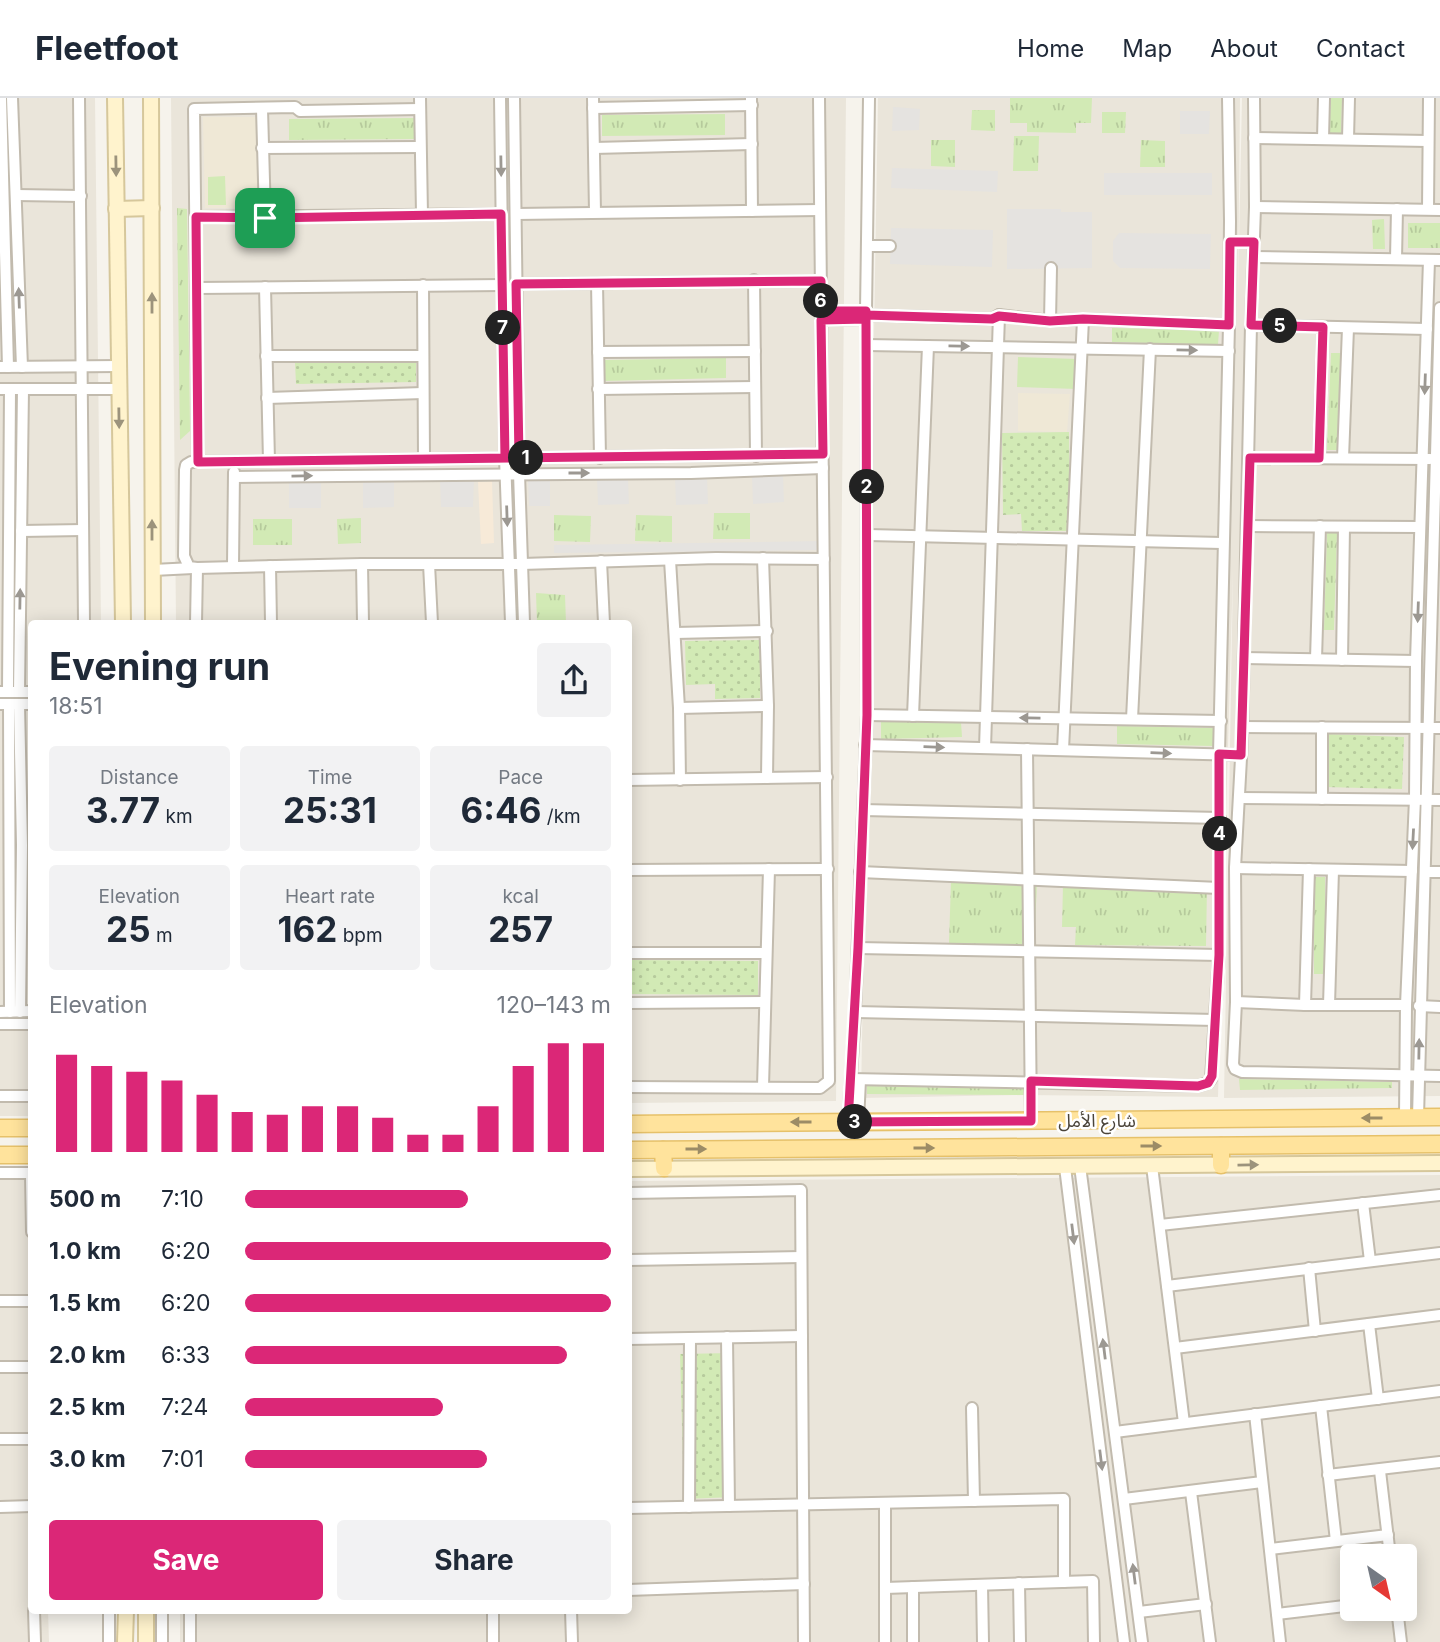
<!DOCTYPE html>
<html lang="en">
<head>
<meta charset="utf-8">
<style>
  body { margin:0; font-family:Inter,"Noto Sans Arabic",sans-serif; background:#f2f2f3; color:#1f2937; height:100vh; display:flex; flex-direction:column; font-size:26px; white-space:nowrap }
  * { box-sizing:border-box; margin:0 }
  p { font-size:23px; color:#747a83 }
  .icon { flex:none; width:38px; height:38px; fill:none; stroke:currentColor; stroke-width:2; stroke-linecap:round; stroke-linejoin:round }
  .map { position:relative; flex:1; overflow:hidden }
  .sheet { position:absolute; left:28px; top:522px; width:604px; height:994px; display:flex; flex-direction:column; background:#fff; border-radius:7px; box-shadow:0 4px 18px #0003 }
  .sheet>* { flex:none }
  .needle { width:46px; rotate:146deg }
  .fabs { position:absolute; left:1340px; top:1446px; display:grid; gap:14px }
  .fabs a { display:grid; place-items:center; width:77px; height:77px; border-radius:7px; background:#fff; box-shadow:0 4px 18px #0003; font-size:35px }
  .pin { position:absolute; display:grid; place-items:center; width:60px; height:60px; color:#fff; margin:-30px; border-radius:14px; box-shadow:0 4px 10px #0006 }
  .km { position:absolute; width:35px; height:35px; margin:-18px; border-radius:50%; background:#222; color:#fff; font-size:19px; line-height:35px; text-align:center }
  .round { display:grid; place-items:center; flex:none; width:74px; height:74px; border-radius:7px; background:#f2f2f3 }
  .head { display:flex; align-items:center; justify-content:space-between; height:119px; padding:0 21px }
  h1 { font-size:38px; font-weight:700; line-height:52px }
  .metrics { display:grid; grid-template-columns:repeat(3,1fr); gap:10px; height:119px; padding:7px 21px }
  .metrics div { display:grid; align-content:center; border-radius:7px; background:#f2f2f3; text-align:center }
  .metrics b { font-size:35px; font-weight:700 }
  .metrics small { font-size:19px; font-weight:400 }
  .metrics p { font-size:19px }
  .chart { height:196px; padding:14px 21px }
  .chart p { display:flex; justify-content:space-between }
  .chart svg { width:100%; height:126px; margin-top:7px; stroke:#db2777; stroke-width:6 }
  .primary-button { display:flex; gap:14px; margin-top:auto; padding:14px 21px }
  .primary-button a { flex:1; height:80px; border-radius:7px; background:#db2777; color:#fff; font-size:28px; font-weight:700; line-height:80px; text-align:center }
  .primary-button a+a { background:#f2f2f3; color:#1f2937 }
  ul { padding:0 21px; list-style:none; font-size:23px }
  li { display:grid; grid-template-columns:112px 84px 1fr; align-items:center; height:52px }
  li i { height:18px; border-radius:9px; background:#db2777 }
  header { display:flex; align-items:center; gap:42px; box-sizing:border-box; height:98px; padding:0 35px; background:#fff; border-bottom:2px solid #e0e1e3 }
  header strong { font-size:33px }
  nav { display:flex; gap:38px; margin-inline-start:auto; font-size:24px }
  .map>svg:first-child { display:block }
  .residential { fill:#eae5da; fill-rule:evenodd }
  .commercial { fill:#f7ead8 }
  .education { fill:#efe8d6 }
  .grass { fill:url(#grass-tufts) }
  .park { fill:url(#park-dots) }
  .pitch { fill:#d2eab5 }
  .parking { fill:#e5e3e0 }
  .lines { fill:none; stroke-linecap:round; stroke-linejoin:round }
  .street-casing { stroke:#c2bbae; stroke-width:14 }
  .secondary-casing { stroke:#d6c79b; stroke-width:18 }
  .primary-casing { stroke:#e6c16a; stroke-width:19 }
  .street { stroke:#fff; stroke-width:10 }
  .secondary { stroke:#fff3cd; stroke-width:14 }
  .primary { stroke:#ffe39c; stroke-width:16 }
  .oneway { fill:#9c937c }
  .oneway2 { fill:#9c9892 }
  .oneway3 { fill:#9c8c66 }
  .route-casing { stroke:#fff; stroke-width:14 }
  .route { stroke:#db2777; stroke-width:9 }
  .labels { text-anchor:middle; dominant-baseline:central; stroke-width:5; stroke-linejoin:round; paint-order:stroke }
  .street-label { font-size:18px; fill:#4b4439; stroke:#fff }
</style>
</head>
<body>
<header>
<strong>Fleetfoot</strong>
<nav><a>Home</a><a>Map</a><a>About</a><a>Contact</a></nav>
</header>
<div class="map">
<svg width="1440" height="1544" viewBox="0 0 1440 1544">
  <defs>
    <pattern id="grass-tufts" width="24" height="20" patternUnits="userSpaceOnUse" patternTransform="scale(1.75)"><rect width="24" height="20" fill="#d2eab5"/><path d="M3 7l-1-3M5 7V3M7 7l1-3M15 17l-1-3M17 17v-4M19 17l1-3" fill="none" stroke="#b6ca9c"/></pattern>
    <pattern id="park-dots" width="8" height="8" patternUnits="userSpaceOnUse" patternTransform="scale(1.75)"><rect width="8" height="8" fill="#d2eab5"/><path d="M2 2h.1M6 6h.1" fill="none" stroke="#b6ca9c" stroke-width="1.8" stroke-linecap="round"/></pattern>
  </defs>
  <rect width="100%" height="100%" fill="#f6f3ec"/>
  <!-- residential -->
  <g class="residential">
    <polygon points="0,0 95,0 101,525 32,525 31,1018 0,1018"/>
    <polygon points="171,0 846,0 836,1003 628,1005 628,525 176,525"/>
    <polygon points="878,0 1240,0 1238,197 1242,0 1440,0 1440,998 1224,1000 1233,472 1218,999 1024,997 861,1000"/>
    <path d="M1440,1077V1544H180V1512H628V1083ZM1353,1458H1405V1510H1353Z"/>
    <polygon points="31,1080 32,1512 48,1512 49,1544 0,1544 0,1081"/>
  </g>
  <!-- commercial -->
  <polygon class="commercial" points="492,383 494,445 481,446 478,384"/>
  <!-- education -->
  <g class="education">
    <polygon points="203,19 256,19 258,110 205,110"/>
    <polygon points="1018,295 1070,296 1067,334 1018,333"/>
  </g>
  <!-- grass -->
  <g class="grass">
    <polygon points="1010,0 1092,0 1091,25 1076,25 1076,35 1027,34 1027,25 1010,25"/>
    <polygon points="1331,0 1342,0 1341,36 1329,36"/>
    <polygon points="972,12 995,12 995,33 971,32"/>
    <polygon points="1102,14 1126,14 1125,35 1102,35"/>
    <polygon points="725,16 725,37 602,38 602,17"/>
    <polygon points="414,20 414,41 289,42 289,21"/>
    <polygon points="1014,38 1039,38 1038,73 1013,73"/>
    <polygon points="931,42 955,42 955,69 931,68"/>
    <polygon points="1141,42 1165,43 1165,69 1140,69"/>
    <polygon points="177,110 187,111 190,333 180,342"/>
    <polygon points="1384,121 1385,151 1373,151 1372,122"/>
    <rect x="1408" y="125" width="32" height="25"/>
    <polygon points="1112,230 1219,232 1218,247 1112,244"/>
    <polygon points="1331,255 1341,255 1337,352 1327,352"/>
    <polygon points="726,260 726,280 605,283 605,262"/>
    <polygon points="714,415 750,415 750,441 713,441"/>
    <polygon points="554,417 591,418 590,444 554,443"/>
    <polygon points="636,417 672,418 672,444 635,443"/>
    <polygon points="361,420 361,445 338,446 337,421"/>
    <rect x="253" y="421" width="39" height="26"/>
    <polygon points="1327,435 1337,435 1334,532 1324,532"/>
    <polygon points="536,495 565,497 566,525 537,525"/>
    <polygon points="881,624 961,624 962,639 881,641"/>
    <polygon points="1117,628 1214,630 1213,648 1117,646"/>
    <rect x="1314" y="779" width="11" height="97"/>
    <polygon points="951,783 1037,785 1034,849 949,845"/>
    <polygon points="1063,786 1207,788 1206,848 1075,847 1076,829 1062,829"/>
    <polygon points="1239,981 1392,984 1392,990 1240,992"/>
    <polygon points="867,988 1024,991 1023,997 867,996"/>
  </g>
  <!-- park -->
  <g class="park">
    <polygon points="416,263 416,284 296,286 295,265"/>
    <polygon points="1069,334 1070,433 1022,433 1021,416 1003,417 1002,335"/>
    <polygon points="760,542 760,600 715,601 715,586 686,587 685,543"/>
    <polygon points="1327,636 1404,639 1402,691 1325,689"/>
    <polygon points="629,862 758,863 758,897 628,896"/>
    <polygon points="732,1255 735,1399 684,1401 680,1256"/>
  </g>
  <!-- pitch -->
  <g class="pitch">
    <polygon points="225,78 226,107 208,107 208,79"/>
    <polygon points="1018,259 1077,261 1077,291 1017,289"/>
  </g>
  <!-- parking -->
  <g class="parking">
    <polygon points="893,9 920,11 919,32 892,33"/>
    <polygon points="1180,13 1210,13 1209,36 1180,36"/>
    <polygon points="892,70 998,73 997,94 891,90"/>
    <rect x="1104" y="75" width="108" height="22"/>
    <polygon points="1007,111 1061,111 1061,114 1092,114 1092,170 1007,171"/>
    <polygon points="891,130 993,132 992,169 890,166"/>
    <polygon points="1119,135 1211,136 1210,171 1120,170 1113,163 1113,143"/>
    <polygon points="783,377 784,404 753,406 752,379"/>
    <polygon points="707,378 708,406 676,407 675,379"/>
    <polygon points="628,380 629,406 598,407 597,381"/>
    <polygon points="474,381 473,409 441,409 440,382"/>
    <polygon points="550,381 550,408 529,408 528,382"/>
    <polygon points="394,382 394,409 363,410 363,383"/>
    <rect x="289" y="384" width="32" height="26"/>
    <polygon points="823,443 823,452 554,455 554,447"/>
  </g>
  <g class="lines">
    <!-- street casing -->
    <g class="street-casing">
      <g id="street">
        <polyline points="1,0 8,269"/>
        <polyline points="12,0 22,269"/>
        <polyline points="79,0 84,525"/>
        <polyline points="420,0 422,116"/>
        <polyline points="500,0 505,360 511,525"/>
        <polyline points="514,0 519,375 524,525"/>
        <polyline points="593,0 595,114"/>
        <polyline points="751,0 752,113"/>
        <polyline points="1254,0 1255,109 1251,227 1242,642 1235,770 1236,904 1233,966 1235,971 1242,974 1440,978"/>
        <polyline points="593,10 752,7"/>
        <polyline points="262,11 265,119"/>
        <polyline points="1254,40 1428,43"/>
        <polyline points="1323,41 1324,0"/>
        <polyline points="1348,41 1349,0"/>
        <polyline points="262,50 420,49"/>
        <polyline points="594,50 752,46"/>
        <polyline points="16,97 81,98"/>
        <polyline points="1255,109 1440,112"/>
        <polyline points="1428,111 1429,0"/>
        <polyline points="516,116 820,112"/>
        <polyline points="196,119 501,116"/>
        <polyline points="867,148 890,148"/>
        <polyline points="1254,159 1440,162"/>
        <polyline points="1396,161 1397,111"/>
        <polyline points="754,182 756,358"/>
        <polyline points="597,185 600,360"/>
        <polyline points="516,186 821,183"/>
        <polyline points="423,187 424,361"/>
        <polyline points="265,189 269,363"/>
        <polyline points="197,190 503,187"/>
        <polyline points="821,213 866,213"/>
        <polyline points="866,217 992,221 999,217 1050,223 1083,221 1229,227"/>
        <polyline points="821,222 866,221"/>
        <polyline points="1050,223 1051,170"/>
        <polyline points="1251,227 1427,231"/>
        <polyline points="866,247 1229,253"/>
        <polyline points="598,254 755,253"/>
        <polyline points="266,258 423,258"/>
        <polyline points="0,269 119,268"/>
        <polyline points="0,291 119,291"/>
        <polyline points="598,291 755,289"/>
        <polyline points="267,300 423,295"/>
        <polyline points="823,356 191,364 186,367 185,372 184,458 189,469 197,470 362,466 522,466 716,460 824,461"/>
        <polyline points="1249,360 1430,361"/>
        <polyline points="1319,360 1323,229"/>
        <polyline points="1343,360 1348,230"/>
        <polyline points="198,364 194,11 295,9 300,13 420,11"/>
        <polyline points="234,379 691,375 823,370"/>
        <polyline points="1248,428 1420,429"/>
        <polyline points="21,433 83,432"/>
        <polyline points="868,437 1222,445"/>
        <polyline points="763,460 768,608 767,680"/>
        <polyline points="670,462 679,610 680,682"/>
        <polyline points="601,463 604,525"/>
        <polyline points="362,466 363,525"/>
        <polyline points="429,466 432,525"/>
        <polyline points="233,468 234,374"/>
        <polyline points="270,468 271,525"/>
        <polyline points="153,472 193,470"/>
        <polyline points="196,525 197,470"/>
        <polyline points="675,535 767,533"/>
        <polyline points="1244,560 1416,563"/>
        <polyline points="1316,561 1320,428"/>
        <polyline points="1342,562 1344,429"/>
        <polyline points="0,594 32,594"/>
        <polyline points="8,594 10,291"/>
        <polyline points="19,594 23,291"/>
        <polyline points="0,606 32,606"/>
        <polyline points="9,606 10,914"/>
        <polyline points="19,606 22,747 20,914"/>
        <polyline points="679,610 768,608"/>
        <polyline points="867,617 1221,623"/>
        <polyline points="913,618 928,248"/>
        <polyline points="1132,621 1150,251"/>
        <polyline points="1242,629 1440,630"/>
        <polyline points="865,647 1241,657"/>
        <polyline points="985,650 999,217"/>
        <polyline points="1027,651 1031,1022"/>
        <polyline points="1063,652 1083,221"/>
        <polyline points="628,682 827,679"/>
        <polyline points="1239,700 1440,702"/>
        <polyline points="1322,701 1322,629"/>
        <polyline points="863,712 1220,720"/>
        <polyline points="1235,770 1412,773"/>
        <polyline points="628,772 828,771"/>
        <polyline points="860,774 1219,790"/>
        <polyline points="1425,774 1440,774"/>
        <polyline points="858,850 1219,857"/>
        <polyline points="628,855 766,855"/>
        <polyline points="1236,904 1305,907 1406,907"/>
        <polyline points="628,905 764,904"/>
        <polyline points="1305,907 1309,771"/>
        <polyline points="1329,907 1333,772"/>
        <polyline points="1419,908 1440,909"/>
        <polyline points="0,914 32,913"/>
        <polyline points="855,914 1215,922"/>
        <polyline points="0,926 32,926"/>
        <polyline points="851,981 1198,988 1208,985 1211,981 1219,857 1219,656 1229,227 1230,123 1228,0"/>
        <polyline points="628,989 820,990 829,983 819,0"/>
        <polyline points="763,989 769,771"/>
        <polyline points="0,998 32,998"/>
        <polyline points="1405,1019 1406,907 1415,701 1416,563 1429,162"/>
        <polyline points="1418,1019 1440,210"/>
        <polyline points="848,1024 855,914 867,617 866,213 869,0"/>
        <polyline points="858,1024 860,982"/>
        <polyline points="1080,1068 1142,1544"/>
        <polyline points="1152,1068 1184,1325"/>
        <polyline points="1065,1069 1124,1544"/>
        <polyline points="0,1075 32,1075"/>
        <polyline points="31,1075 32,1134"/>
        <polyline points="628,1095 801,1092 804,1544"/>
        <polyline points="1363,1105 1370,1163"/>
        <polyline points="1160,1127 1440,1097"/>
        <polyline points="628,1162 801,1159"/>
        <polyline points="1309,1170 1315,1233"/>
        <polyline points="1167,1188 1440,1155"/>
        <polyline points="0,1203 32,1203"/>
        <polyline points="1369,1226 1378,1301"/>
        <polyline points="727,1239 729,1408"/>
        <polyline points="628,1241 802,1238"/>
        <polyline points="1175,1250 1440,1217"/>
        <polyline points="0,1269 32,1269"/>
        <polyline points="1321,1308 1336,1443"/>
        <polyline points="972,1310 974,1403"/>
        <polyline points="1255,1316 1280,1544"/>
        <polyline points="1115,1334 1440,1293"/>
        <polyline points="0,1341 32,1341"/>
        <polyline points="1380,1373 1390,1458"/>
        <polyline points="1328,1377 1440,1364"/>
        <polyline points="1191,1394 1210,1544"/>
        <polyline points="1124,1401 1262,1384"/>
        <polyline points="885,1405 885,1544"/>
        <polyline points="0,1409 32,1408"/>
        <polyline points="689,1409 690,1240"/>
        <polyline points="628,1410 1064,1401 1064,1484"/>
        <polyline points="1270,1451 1388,1437"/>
        <polyline points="1019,1485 1020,1544"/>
        <polyline points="982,1487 983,1544"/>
        <polyline points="913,1489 913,1544"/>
        <polyline points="885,1490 1093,1483 1094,1544"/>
        <polyline points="628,1492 804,1486"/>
        <polyline points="1397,1510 1401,1544"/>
        <polyline points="34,1512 35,1544"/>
        <polyline points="190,1512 190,1544"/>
        <polyline points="493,1512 493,1544"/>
        <polyline points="571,1512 572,1544"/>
        <polyline points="1139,1514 1206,1506"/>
        <polyline points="1277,1516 1353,1507"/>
        <polyline points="109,1544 109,1512"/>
        <polyline points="162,1544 162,1512"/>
      </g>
    </g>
    <!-- secondary casing -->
    <g class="secondary-casing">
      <g id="secondary">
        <polyline points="115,0 123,525"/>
        <polyline points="151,0 153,525"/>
        <polyline points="116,111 152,110"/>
        <polyline points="628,1071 1440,1065"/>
        <polyline points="125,1544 126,1512"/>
        <polyline points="146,1544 146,1512"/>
      </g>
    </g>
    <!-- primary casing -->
    <g class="primary-casing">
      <g id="primary">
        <polyline points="628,1026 1440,1019"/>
        <polyline points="0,1030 32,1030"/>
        <polyline points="628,1052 1440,1046"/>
        <polyline points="663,1052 664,1070"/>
        <polyline points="0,1057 32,1057"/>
        <polyline points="1221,1067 1221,1048"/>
      </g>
    </g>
    <!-- street -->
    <use href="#street" class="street"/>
    <!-- secondary -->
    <use href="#secondary" class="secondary"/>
    <!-- primary -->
    <use href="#primary" class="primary"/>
  </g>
  <!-- one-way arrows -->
  <defs><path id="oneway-solid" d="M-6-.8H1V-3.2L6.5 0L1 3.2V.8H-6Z" transform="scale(1.75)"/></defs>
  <g class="oneway">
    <use href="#oneway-solid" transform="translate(116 68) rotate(89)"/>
    <use href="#oneway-solid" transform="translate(152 205) rotate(-90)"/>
    <use href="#oneway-solid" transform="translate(119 320) rotate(89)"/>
    <use href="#oneway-solid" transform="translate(152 432) rotate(-90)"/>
    <use href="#oneway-solid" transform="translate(1248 1067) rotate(-1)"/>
  </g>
  <g class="oneway2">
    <use href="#oneway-solid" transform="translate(501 68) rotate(89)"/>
    <use href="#oneway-solid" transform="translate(19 200) rotate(-92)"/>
    <use href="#oneway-solid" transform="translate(959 248) rotate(1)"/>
    <use href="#oneway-solid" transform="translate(1187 252) rotate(1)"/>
    <use href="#oneway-solid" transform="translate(1425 286) rotate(92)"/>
    <use href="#oneway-solid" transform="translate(579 375)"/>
    <use href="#oneway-solid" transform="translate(302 378) rotate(-1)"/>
    <use href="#oneway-solid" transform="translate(507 418) rotate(88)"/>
    <use href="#oneway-solid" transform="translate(20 501) rotate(-89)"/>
    <use href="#oneway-solid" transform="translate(1418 514) rotate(92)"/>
    <use href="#oneway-solid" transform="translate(1030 620) rotate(-179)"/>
    <use href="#oneway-solid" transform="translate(934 649) rotate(2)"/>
    <use href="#oneway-solid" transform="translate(1161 655) rotate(2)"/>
    <use href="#oneway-solid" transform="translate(1413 741) rotate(93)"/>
    <use href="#oneway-solid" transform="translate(1419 951) rotate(-89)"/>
    <use href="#oneway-solid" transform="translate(1073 1136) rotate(83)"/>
    <use href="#oneway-solid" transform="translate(1104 1251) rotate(-97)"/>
    <use href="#oneway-solid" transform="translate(1101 1362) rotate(83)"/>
    <use href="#oneway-solid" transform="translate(1134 1476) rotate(-97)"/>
  </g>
  <g class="oneway3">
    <use href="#oneway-solid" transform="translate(1372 1020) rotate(180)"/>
    <use href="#oneway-solid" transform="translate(801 1024) rotate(180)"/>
    <use href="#oneway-solid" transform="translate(1151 1048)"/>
    <use href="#oneway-solid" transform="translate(924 1050)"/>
    <use href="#oneway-solid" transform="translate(696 1051)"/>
  </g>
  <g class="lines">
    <!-- route casing -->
    <g class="route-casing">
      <polyline id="route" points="265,120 196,119 198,364 823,356 821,222 866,221 867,617 858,850 848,1024 1031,1023 1031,983 1198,988 1208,985 1212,978 1219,857 1219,656 1241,657 1250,360 1319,360 1323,229 1251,227 1254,144 1230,144 1229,227 1083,221 1050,223 999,218 992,221 866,217 866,213 821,213 821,183 516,186 519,360 505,360 501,116 265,120"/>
    </g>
    <!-- route -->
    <use href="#route" class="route"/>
  </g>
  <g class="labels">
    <!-- street labels -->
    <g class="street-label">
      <text x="1097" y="1022">شارع الأمل</text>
    </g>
  </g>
</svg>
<div class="fabs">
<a><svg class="needle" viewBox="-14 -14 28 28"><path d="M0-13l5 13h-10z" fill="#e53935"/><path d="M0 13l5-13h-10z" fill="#747a83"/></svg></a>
</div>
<div class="pin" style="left:265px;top:120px;background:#1e9e55"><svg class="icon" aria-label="arrive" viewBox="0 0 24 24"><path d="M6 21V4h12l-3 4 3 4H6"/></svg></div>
<b class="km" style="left:526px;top:360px">1</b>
<b class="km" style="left:867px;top:389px">2</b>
<b class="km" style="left:855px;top:1024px">3</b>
<b class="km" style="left:1220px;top:736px">4</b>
<b class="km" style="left:1280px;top:228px">5</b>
<b class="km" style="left:821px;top:203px">6</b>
<b class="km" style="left:503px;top:230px">7</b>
<section class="sheet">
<div class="head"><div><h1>Evening run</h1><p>18:51</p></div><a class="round"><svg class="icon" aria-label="share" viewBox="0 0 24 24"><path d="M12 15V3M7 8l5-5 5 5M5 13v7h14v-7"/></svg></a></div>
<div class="metrics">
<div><p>Distance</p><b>3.77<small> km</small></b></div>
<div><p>Time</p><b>25:31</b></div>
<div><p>Pace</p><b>6:46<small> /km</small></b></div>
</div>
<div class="metrics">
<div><p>Elevation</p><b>25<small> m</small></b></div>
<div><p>Heart rate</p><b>162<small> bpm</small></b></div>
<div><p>kcal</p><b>257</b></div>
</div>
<div class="chart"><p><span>Elevation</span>120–143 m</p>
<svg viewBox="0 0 160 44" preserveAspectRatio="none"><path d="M5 44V10M15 44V14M25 44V16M35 44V19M45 44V24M55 44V30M65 44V31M75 44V28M85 44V28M95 44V32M105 44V38M115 44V38M125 44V28M135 44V14M145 44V6M155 44V6"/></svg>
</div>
<ul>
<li><b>500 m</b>7:10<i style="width:61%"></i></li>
<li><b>1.0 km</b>6:20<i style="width:100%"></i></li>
<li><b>1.5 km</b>6:20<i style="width:100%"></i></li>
<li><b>2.0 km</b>6:33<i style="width:88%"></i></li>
<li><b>2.5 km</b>7:24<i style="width:54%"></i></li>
<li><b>3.0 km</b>7:01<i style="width:66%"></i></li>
</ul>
<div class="primary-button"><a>Save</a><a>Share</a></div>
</section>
</div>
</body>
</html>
